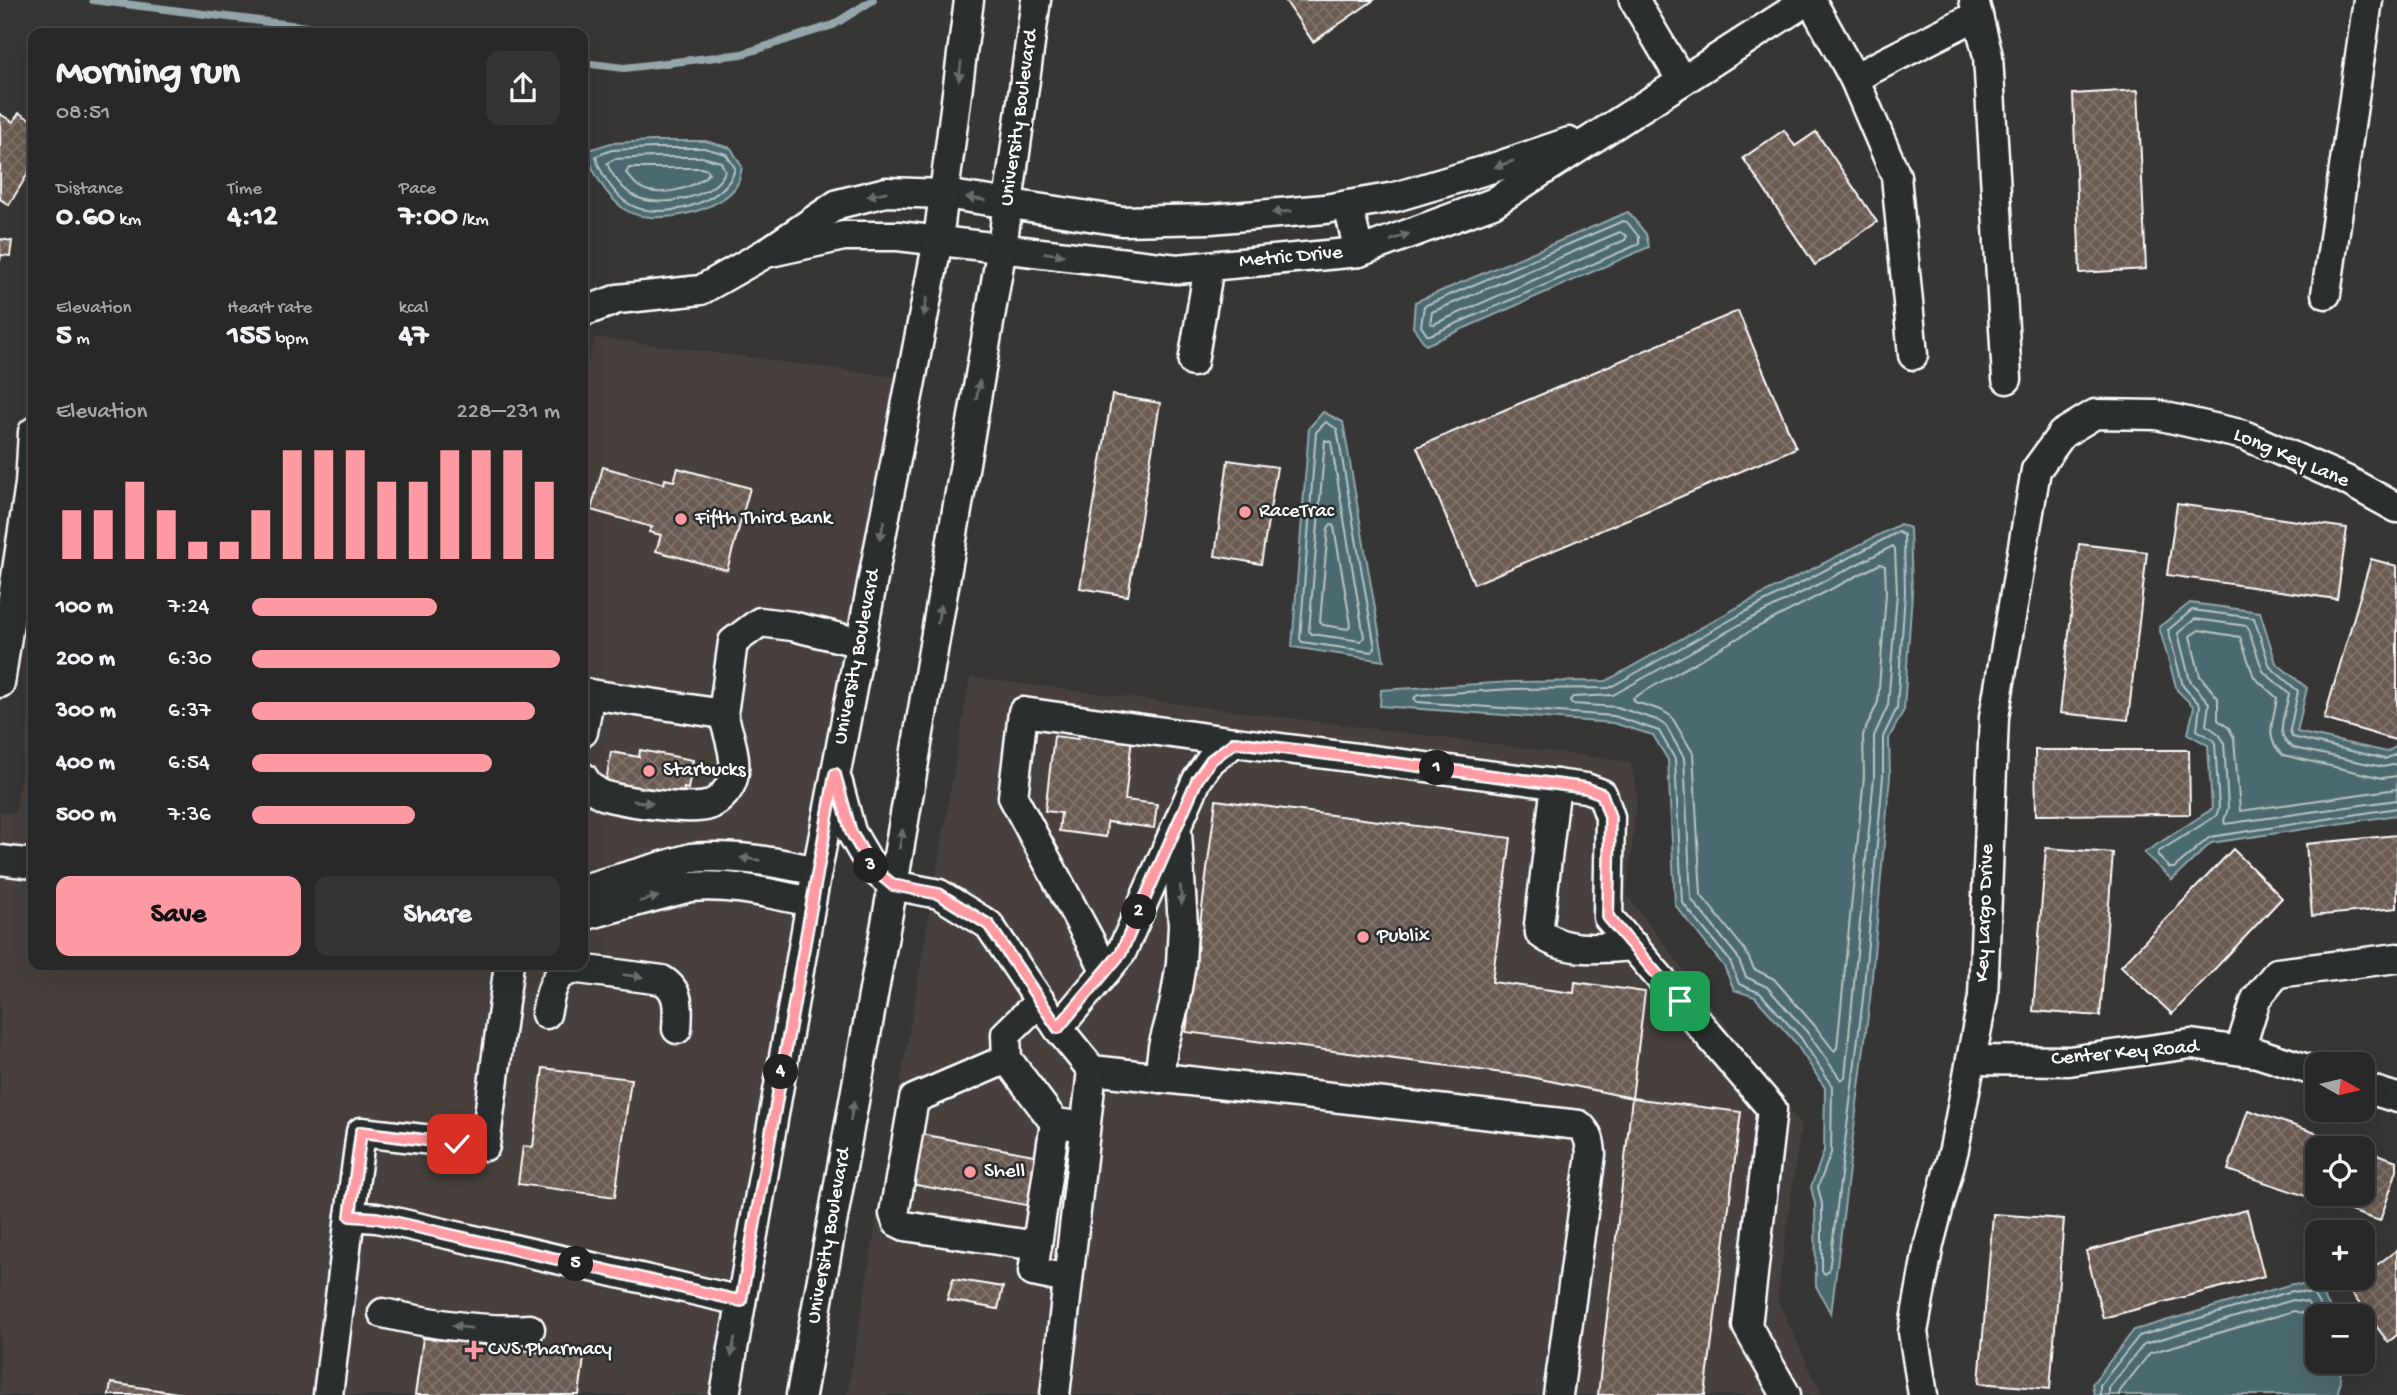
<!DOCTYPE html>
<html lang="en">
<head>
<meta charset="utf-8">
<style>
  body { margin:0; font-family:"Gochi Hand",sans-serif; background:#353434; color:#f1f3f6; height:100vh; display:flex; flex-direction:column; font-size:26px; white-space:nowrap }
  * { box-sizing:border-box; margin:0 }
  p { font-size:23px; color:#a5a6a8 }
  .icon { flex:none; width:38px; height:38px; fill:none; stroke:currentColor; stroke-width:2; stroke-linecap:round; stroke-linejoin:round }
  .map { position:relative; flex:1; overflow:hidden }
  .side { position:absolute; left:28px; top:28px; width:560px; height:942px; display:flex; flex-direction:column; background:#292828; border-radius:14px; box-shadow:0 7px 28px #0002,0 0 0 2px #454445 }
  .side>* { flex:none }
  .needle { width:46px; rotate:98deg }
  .tools { position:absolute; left:2305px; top:1052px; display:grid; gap:14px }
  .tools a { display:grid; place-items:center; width:70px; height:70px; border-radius:14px; background:#292828; box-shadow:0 7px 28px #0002,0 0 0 2px #454445; font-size:35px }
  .pin { position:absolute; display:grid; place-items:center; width:60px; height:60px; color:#fff; margin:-30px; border-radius:14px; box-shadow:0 4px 10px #0006 }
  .km { position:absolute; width:35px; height:35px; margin:-18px; border-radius:50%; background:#222; color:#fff; font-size:19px; line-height:35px; text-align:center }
  .round { display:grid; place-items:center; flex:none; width:74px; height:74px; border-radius:14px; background:#353434 }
  .overview { display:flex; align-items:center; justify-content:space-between; height:119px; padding:0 28px }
  h1 { font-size:38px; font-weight:700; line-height:52px }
  .metrics { display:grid; grid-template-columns:repeat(3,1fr); gap:10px; height:119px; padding:7px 28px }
  .metrics div { display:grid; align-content:center }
  .metrics b { font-size:30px; font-weight:700 }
  .metrics small { font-size:19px; font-weight:400 }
  .metrics p { font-size:19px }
  .chart { height:196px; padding:14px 28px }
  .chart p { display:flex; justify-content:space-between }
  .chart svg { width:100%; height:126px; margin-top:7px; stroke:#ff9aa2; stroke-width:6 }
  .primary-button { display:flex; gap:14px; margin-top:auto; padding:14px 28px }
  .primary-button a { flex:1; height:80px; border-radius:14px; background:#ff9aa2; color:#111; font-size:28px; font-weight:700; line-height:80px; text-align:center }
  .primary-button a+a { background:#353434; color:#f1f3f6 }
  ul { padding:0 28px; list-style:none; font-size:23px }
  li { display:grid; grid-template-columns:112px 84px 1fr; align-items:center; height:52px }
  li i { height:18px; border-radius:9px; background:#ff9aa2 }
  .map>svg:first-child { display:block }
  .built { fill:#47413e }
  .water { fill:#4c6a70; stroke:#94a6a9; stroke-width:2 }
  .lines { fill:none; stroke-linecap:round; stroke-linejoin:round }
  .shore { stroke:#b7c3c6; stroke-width:2 }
  .stream { stroke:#94a6a9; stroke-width:8 }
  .building { fill:url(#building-cross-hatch); stroke:#fff; stroke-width:2 }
  .minor-casing { stroke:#fff; stroke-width:33 }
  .minor { stroke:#2a2d2e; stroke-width:28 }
  .oneway { fill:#6a6c6d }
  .route-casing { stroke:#fff; stroke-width:14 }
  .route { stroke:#ff9aa2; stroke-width:9 }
  .poi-dot { fill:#ff9aa2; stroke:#2a2d2e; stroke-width:2.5 }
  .labels { text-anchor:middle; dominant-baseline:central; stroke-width:5; stroke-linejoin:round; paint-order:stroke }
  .street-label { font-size:21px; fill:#fff; stroke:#2a2d2e }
  .poi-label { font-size:21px; fill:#fff; stroke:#2a2d2e; text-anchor:start }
</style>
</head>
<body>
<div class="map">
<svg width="2397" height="1395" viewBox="0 0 2397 1395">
  <defs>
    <pattern id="building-cross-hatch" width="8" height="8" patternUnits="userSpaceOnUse" patternTransform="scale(1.75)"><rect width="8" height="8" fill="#6b5b53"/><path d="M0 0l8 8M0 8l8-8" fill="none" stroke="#81746d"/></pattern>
  </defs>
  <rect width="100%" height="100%" fill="#373635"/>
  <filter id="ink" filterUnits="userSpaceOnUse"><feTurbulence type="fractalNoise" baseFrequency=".0143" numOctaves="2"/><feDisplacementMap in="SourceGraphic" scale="14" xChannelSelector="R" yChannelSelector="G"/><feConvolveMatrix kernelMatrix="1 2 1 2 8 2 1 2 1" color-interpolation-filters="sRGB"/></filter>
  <g filter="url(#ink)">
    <!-- built -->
    <g class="built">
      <polygon points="594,337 904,378 723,1395 0,1395 0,812 15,814 33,693 33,964 583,964 583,383"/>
      <polygon points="970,677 1631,762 1637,797 1627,895 1801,1125 1777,1299 1822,1395 847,1395"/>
    </g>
    <!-- water -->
    <g class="water">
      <path d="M654,141H705L731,148L742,167C741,172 740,178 738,183C724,212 650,228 624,209C604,194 594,173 585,151L611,143Z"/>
      <polygon points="1628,212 1646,234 1649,247 1426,345 1413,327 1415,302"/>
      <polygon points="1323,412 1343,422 1384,661 1292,647 1309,428"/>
      <polygon points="1900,524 1910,528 1912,593 1904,710 1889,738 1890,777 1870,999 1831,1314 1816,1286 1815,1204 1811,1187 1824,1151 1825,1088 1795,1042 1755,997 1734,990 1724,966 1675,905 1668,760 1653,735 1613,723 1380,706 1381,690 1512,682 1606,681 1740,606"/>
      <polygon points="2190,603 2260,612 2276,663 2307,688 2297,732 2387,752 2397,746 2397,815 2211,843 2172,880 2144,853 2212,809 2208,745 2188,734 2194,707 2177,690 2159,627"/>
      <polygon points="2292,1284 2317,1287 2335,1316 2317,1316 2317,1362 2341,1362 2340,1384 2337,1395 2094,1395 2092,1384 2134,1330"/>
    </g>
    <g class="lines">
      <!-- shore -->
      <g class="shore">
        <path d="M654,148H704L726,154L735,168C728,204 658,222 629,204C615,196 599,172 596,156L612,150Z"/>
        <path d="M654,157H702L721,162L725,171C717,198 659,208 636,197C625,192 611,175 607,163L614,159Z"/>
        <path d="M629,168H701L708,170L709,173C696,189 656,199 638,186C634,183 630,177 626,173Z"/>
        <polygon points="1623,221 1627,222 1639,237 1639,244 1430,335 1427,335 1421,326 1424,306"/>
        <polygon points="1620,232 1627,236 1625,240 1434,324 1430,323 1432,312"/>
        <polygon points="1326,422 1337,429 1375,648 1372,652 1302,642 1300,639 1316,432"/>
        <polygon points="1325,440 1331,442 1364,637 1361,641 1312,634 1309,631"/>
        <polygon points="1331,524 1334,527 1351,625 1348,629 1323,625 1320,622 1328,528"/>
        <polygon points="1898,532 1904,535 1905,593 1897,708 1883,737 1883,777 1863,998 1829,1271 1825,1274 1822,1271 1822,1204 1818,1187 1831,1153 1832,1086 1801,1038 1760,993 1739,984 1730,961 1682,902 1675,759 1659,731 1614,716 1417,702 1414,698 1418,695 1512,689 1609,688 1743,613"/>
        <polygon points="1893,546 1895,549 1897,593 1888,705 1874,736 1874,777 1845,1077 1841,1080 1807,1032 1767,987 1746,977 1737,956 1691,899 1684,758 1666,726 1657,720 1617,707 1572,704 1570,700 1573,697 1613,695 1748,620"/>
        <polygon points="1880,564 1885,566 1886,593 1878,702 1863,735 1864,777 1837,1048 1834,1051 1815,1026 1774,979 1754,969 1745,950 1701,895 1693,753 1671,716 1661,710 1635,702 1633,698 1752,630"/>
        <polyline points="2397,754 2385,759 2292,737 2290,730 2298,691 2270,667 2254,618 2192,610 2168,630 2183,686 2200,705 2197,730 2212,739 2215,743 2219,808 2216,816 2158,852 2158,856 2170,868 2174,868 2210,837 2397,808"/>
        <path d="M2397,764L2383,767L2294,748C2272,737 2286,713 2289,694L2263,671L2247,626L2195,619L2178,633L2190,681L2209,703L2206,725L2219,734L2224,742L2228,808L2224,821L2225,824L2397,800"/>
        <path d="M2397,776L2382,778L2283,755C2263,738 2274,720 2277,698L2254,677L2240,637L2199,630L2190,636L2200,676L2218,698V720L2229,728L2234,738L2240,811L2397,789"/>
        <polyline points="2100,1395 2100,1385 2139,1336 2292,1291 2313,1294 2326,1316"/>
        <polyline points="2109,1395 2109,1388 2144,1344 2293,1300 2307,1302 2317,1317"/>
        <polyline points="2119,1395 2120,1391 2150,1353 2294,1311 2302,1313 2317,1335"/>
      </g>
      <!-- stream -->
      <g class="stream">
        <polyline points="93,0 355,33"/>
        <polyline points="583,63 624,68 742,54 833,25 873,0"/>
      </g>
    </g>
    <!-- building -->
    <g class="building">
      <polygon points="1285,0 1374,0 1313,42"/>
      <polygon points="2138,90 2146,269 2080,273 2073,94"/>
      <polygon points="19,113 33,121 33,165 9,205 0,199 0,114 13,122"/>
      <polygon points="1784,130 1795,146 1816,132 1877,222 1815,265 1743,158"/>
      <polygon points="0,239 12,241 10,256 1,255 0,261"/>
      <polygon points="1738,311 1796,448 1474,584 1417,447"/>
      <polygon points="1112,395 1160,403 1128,596 1080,588"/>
      <polygon points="1228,460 1277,467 1261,564 1215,556"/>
      <polygon points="603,467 664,484 665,479 674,481 678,468 750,488 727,570 656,551 661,535 649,532 652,527 591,510"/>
      <polygon points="2177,504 2347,528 2337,599 2167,575"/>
      <polygon points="2079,544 2147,552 2128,720 2060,713"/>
      <polygon points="2371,559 2397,566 2397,732 2395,740 2324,719"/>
      <polygon points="1079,731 1132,738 1125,800 1157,804 1154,828 1107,822 1106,837 1059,831 1061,813 1045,811 1054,736 1078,739"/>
      <polygon points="640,750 693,760 688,789 684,788 682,800 658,796 659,791 606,782 611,752 639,757"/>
      <polygon points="2035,750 2189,750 2190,814 2036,815"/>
      <polygon points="1216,800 1511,838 1492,982 1574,993 1575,982 1645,992 1632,1098 1526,1076 1186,1032"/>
      <polygon points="2397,835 2397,908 2312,916 2306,844"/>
      <polygon points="2046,848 2113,853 2100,1016 2033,1011"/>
      <polygon points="2233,849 2282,898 2172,1014 2121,966"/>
      <polygon points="543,1068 631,1079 615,1197 518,1184 523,1146 533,1147"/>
      <polygon points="1632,1098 1741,1112 1705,1395 1598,1395"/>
      <polygon points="2248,1110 2360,1148 2317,1148 2317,1194 2362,1194 2362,1149 2397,1161 2397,1170 2380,1221 2228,1170"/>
      <polygon points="915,1133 1045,1157 1037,1207 905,1183"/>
      <polygon points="2247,1210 2264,1276 2103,1318 2086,1251"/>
      <polygon points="1993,1214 2064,1219 2050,1389 1979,1383"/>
      <polygon points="2397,1250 2397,1335 2388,1342 2347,1287"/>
      <polygon points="953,1279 1003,1287 998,1309 947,1300"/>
      <polygon points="444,1312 473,1316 470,1343 584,1358 579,1395 415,1395 423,1338 441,1340"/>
      <polygon points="111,1383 191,1395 109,1395"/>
    </g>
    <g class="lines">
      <!-- minor casing -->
      <g class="minor-casing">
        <g id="minor">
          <polyline points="1634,0 1682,81"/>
          <polyline points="1811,0 1854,78"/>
          <polyline points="1974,0 1988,56 2007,379"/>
          <polyline points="1348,205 1359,252"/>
          <polyline points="766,253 844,236 898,236 1177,269 1359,252 1493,203 1808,0"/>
          <polyline points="2326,294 2368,0"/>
          <polyline points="583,312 618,299 701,290 766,253 838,204 886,192 944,194 1122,221 1211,219 1325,209 1395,197 1496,167 1569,142"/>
          <polyline points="1913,355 1896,176 1854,78 1978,15"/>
          <polyline points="1193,362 1209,266"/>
          <polyline points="0,683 30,484 33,432"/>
          <polyline points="583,693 723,714 733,642 760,622 792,626 861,643"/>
          <polyline points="583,732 590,694"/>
          <path d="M583,777C587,785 594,791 603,795C621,801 692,812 709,805C720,801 730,789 733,778C738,758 728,733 723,714"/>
          <path d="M838,783L851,832L872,868L893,885L939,894L989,925L1058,1028L1092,1070L1579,1125C1589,1134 1590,1141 1591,1154L1558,1395"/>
          <path d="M1556,784L1539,925L1540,933C1566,954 1603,948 1634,946"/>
          <polyline points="0,860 33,864"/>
          <path d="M583,889L691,858C734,854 776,862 817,871"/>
          <path d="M583,916L690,887C732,883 771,894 811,902"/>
          <polyline points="509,964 485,1146 361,1132 350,1216 377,1218 741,1301"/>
          <polyline points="1106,971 1013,797 1023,712 1235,742"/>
          <polyline points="1040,1001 1006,1034 1007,1059 1055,1123 1071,1125"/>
          <path d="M546,1014C551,992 552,970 579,969L662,980C681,991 678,1010 677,1029"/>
          <polyline points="1058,1028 1121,953 1197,780 1211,760 1235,742 1586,788 1602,794 1610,817 1608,917 1772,1109 1747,1326 1786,1395"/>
          <polyline points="2240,1050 2256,999 2277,973 2397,958"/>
          <polyline points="1007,1059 914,1099 894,1214 897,1222 905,1226 1037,1246"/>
          <polyline points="1971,1060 2069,1061 2191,1044 2257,1053 2317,1072"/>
          <polyline points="1159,1078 1163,1047 1174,1006 1181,964 1183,925 1177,833"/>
          <polyline points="2362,1087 2397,1098"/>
          <polyline points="1055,1123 1033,1272 1068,1279"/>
          <path d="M383,1313C431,1324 481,1332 530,1329"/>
          <polyline points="328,1395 350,1216"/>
          <polyline points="725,1395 811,902 938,240 969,0"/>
          <polyline points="801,1395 893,885 1002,247 1036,0"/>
          <polyline points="1055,1395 1092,1070"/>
          <polyline points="1923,1395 1913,1332 1929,1244 1954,1149 1983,997 1994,717 2036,470 2062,434 2095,414 2157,415 2244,435 2346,480 2397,508"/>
        </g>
      </g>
      <!-- minor -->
      <use href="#minor" class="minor"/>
    </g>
    <!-- one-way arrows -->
    <defs><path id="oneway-solid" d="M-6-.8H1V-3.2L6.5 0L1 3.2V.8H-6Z" transform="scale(1.75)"/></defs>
    <g class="oneway">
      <use href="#oneway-solid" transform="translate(960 71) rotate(97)"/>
      <use href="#oneway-solid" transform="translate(1504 164) rotate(161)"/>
      <use href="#oneway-solid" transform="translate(877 194) rotate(167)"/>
      <use href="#oneway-solid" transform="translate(976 199) rotate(-171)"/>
      <use href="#oneway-solid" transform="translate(1282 212) rotate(175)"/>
      <use href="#oneway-solid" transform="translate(1400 237) rotate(-20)"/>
      <use href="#oneway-solid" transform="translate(1054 254) rotate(7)"/>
      <use href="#oneway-solid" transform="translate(925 307) rotate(101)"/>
      <use href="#oneway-solid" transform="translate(978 390) rotate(-80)"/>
      <use href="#oneway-solid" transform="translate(882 530) rotate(101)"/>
      <use href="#oneway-solid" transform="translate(939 614) rotate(-80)"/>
      <use href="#oneway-solid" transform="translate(643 802) rotate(8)"/>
      <use href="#oneway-solid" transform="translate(901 839) rotate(-80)"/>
      <use href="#oneway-solid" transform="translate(750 859) rotate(-172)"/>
      <use href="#oneway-solid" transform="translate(1181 895) rotate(86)"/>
      <use href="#oneway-solid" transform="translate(649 899) rotate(-15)"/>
      <use href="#oneway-solid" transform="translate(633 976) rotate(7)"/>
      <use href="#oneway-solid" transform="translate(852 1111) rotate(-80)"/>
      <use href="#oneway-solid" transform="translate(462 1327) rotate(-173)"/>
      <use href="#oneway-solid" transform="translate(733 1347) rotate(100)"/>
    </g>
  </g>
  <g class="lines" filter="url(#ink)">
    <!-- route casing -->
    <g class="route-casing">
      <polyline id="route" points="457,1144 361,1132 350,1216 377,1218 741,1301 835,774 851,832 872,868 893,885 939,894 989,925 1058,1028 1121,953 1197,780 1211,760 1235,742 1586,788 1602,794 1610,817 1608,917 1680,1001"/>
    </g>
    <!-- route -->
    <use href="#route" class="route"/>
  </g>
  <!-- markers -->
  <g class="poi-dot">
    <circle cx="1245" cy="512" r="7"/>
    <circle cx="681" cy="519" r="7"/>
    <circle cx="649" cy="771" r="7"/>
    <circle cx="1363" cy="937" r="7"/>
    <circle cx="970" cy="1172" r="7"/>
    <path d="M470.5 1339.5h7v7h7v7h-7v7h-7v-7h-7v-7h7z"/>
  </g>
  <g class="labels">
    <!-- street labels -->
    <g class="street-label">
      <text transform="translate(1020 118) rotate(-82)">University Boulevard</text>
      <text transform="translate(1291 258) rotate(-5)">Metric Drive</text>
      <text transform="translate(2291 459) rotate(23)">Long Key Lane</text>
      <text transform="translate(858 657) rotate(-79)">University Boulevard</text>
      <text transform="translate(1986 913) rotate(-88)">Key Largo Drive</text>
      <text transform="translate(2125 1054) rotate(-5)">Center Key Road</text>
      <text transform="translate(830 1236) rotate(-80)">University Boulevard</text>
    </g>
    <!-- poi labels -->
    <g class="poi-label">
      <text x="1259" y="512">RaceTrac</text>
      <text x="695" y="519">Fifth Third Bank</text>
      <text x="663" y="771">Starbucks</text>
      <text x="1377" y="937">Publix</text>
      <text x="984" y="1172">Shell</text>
      <text x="488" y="1350">CVS Pharmacy</text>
    </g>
  </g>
</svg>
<div class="tools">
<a><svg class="needle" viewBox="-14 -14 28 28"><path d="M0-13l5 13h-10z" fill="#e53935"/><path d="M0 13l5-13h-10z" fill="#a5a6a8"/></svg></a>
<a><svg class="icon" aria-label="locate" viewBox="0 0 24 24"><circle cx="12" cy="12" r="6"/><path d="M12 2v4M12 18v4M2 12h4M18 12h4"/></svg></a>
<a>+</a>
<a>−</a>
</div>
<div class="pin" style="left:1680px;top:1001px;background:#1e9e55"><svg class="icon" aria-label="arrive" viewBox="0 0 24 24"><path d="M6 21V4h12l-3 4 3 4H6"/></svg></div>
<div class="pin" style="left:457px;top:1144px;background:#d93025"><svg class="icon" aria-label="check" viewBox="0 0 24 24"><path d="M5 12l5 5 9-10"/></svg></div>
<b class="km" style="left:1437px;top:768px">1</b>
<b class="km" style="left:1139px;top:912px">2</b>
<b class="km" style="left:871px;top:866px">3</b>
<b class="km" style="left:781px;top:1072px">4</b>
<b class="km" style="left:576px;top:1264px">5</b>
<section class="side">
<div class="overview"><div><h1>Morning run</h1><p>08:51</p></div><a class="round"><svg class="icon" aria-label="share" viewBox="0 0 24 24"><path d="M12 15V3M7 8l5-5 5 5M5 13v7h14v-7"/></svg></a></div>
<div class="metrics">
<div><p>Distance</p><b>0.60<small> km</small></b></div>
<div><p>Time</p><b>4:12</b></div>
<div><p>Pace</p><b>7:00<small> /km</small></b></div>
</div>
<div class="metrics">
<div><p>Elevation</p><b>5<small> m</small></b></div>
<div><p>Heart rate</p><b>155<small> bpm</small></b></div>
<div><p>kcal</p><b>47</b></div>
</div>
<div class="chart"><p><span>Elevation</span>228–231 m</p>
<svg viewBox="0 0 160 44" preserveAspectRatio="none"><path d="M5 44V27M15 44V27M25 44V17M35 44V27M45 44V38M55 44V38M65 44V27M75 44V6M85 44V6M95 44V6M105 44V17M115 44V17M125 44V6M135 44V6M145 44V6M155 44V17"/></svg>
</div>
<ul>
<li><b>100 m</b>7:24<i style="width:60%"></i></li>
<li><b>200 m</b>6:30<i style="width:100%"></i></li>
<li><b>300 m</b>6:37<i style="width:92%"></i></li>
<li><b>400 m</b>6:54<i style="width:78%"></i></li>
<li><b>500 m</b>7:36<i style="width:53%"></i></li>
</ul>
<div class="primary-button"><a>Save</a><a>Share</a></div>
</section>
</div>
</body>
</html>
